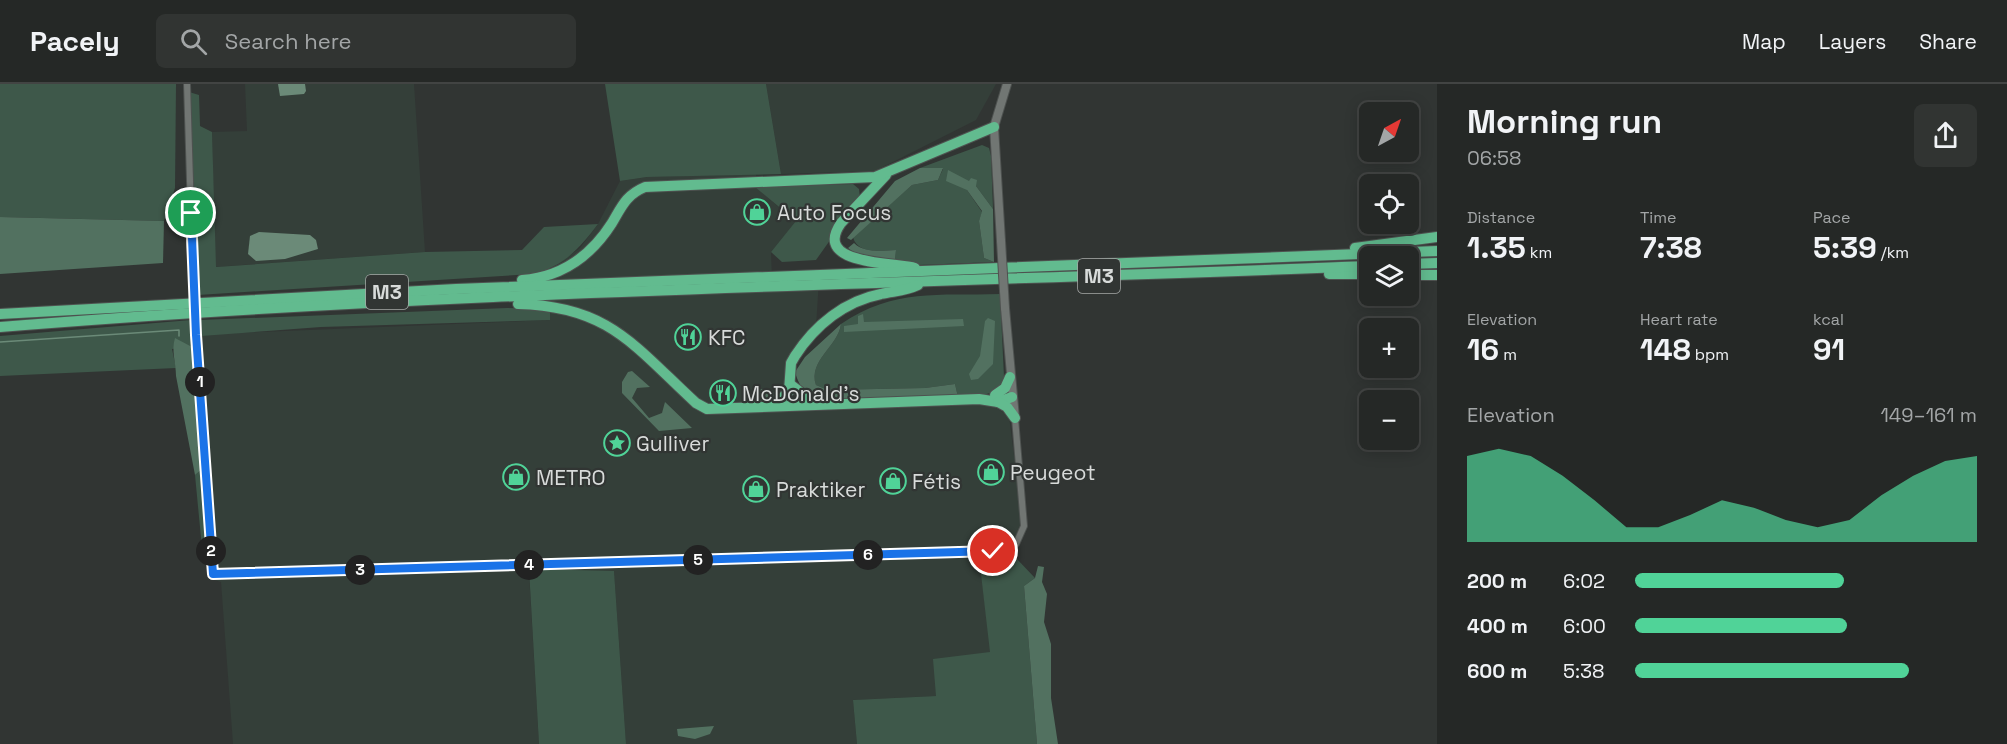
<!DOCTYPE html>
<html lang="en">
<head>
<meta charset="utf-8">
<style>
  body { margin:0; font-family:"Space Grotesk",sans-serif; background:#313432; color:#f1f3f6; height:100vh; display:flex; flex-direction:column; font-size:22px; white-space:nowrap }
  * { box-sizing:border-box; margin:0 }
  p { font-size:20px; color:#a3a6a7 }
  .icon { flex:none; width:33px; height:33px; fill:none; stroke:currentColor; stroke-width:2; stroke-linecap:round; stroke-linejoin:round }
  .map { position:relative; flex:1; overflow:hidden }
  .details { display:flex; flex-direction:column; background:#252826; width:570px }
  .details>* { flex:none }
  .needle { width:39px; rotate:40deg }
  .buttons { position:absolute; left:1359px; top:18px; display:grid; gap:12px }
  .buttons a { display:grid; place-items:center; width:60px; height:60px; border-radius:9px; background:#252826; box-shadow:0 3px 15px #0003,0 0 0 2px #424443; font-size:30px }
  .pin { position:absolute; display:grid; place-items:center; width:51px; height:51px; color:#fff; margin:-26px; border:3px solid #fff; border-radius:50%; box-shadow:0 2px 6px #0007 }
  .km { position:absolute; width:30px; height:30px; margin:-15px; border-radius:50%; background:#222; color:#fff; font-size:16px; line-height:30px; text-align:center }
  .round { display:grid; place-items:center; flex:none; width:63px; height:63px; border-radius:9px; background:#313432 }
  .headline { display:flex; align-items:center; justify-content:space-between; height:102px; padding:0 30px }
  h1 { font-size:33px; font-weight:800; line-height:45px }
  .stats { display:grid; grid-template-columns:repeat(3,1fr); gap:9px; height:102px; padding:6px 30px }
  .stats div { display:grid; align-content:center }
  .stats b { font-size:30px; font-weight:800 }
  .stats small { font-size:16px; font-weight:400 }
  .stats p { font-size:16px }
  .chart { height:168px; padding:12px 30px }
  .chart p { display:flex; justify-content:space-between }
  .chart svg { width:100%; height:108px; margin-top:6px; fill:#50d398; opacity:.7 }
  ul { padding:0 30px; list-style:none; font-size:20px }
  li { display:grid; grid-template-columns:96px 72px 1fr; align-items:center; height:45px }
  li i { height:15px; border-radius:8px; background:#50d398 }
  header { display:flex; align-items:center; gap:36px; box-sizing:border-box; height:84px; padding:0 30px; background:#252826; border-bottom:2px solid #424443 }
  header strong { font-size:28px }
  nav { display:flex; gap:33px; margin-inline-start:auto; font-size:21px }
  .search { width:420px; height:54px; background:#313432; display:flex; align-items:center; gap:15px; box-sizing:border-box; padding:0 21px; border-radius:9px; color:#a3a6a7; font-size:22px }
  main { display:flex; flex:1; min-height:0 }
  .map>svg:first-child { display:block }
  .built { fill:#343f39 }
  .green { fill:#3e584a }
  .forest { fill:#527160 }
  .water { fill:#6b8a78 }
  .lines { fill:none; stroke-linecap:round; stroke-linejoin:round }
  .stream { stroke:#6b8a78; stroke-width:1.5 }
  .street-casing { stroke:#4e5250; stroke-width:8 }
  .secondary-casing { stroke:#4e5250; stroke-width:10 }
  .highway-casing { stroke:#4e5250; stroke-width:12 }
  .street { stroke:#717673; stroke-width:6 }
  .secondary { stroke:#717673; stroke-width:8 }
  .highway { stroke:#62bb8f; stroke-width:10 }
  .street-bridge-casing { stroke:#4e5250; stroke-width:8; stroke-linecap:butt }
  .secondary-bridge-casing { stroke:#4e5250; stroke-width:10; stroke-linecap:butt }
  .street-bridge { stroke:#717673; stroke-width:6 }
  .secondary-bridge { stroke:#717673; stroke-width:8 }
  .route-casing { stroke:#fff; stroke-width:12 }
  .route { stroke:#1a73e8; stroke-width:8 }
  .labels { text-anchor:middle; dominant-baseline:central; stroke-width:4.5; stroke-linejoin:round; paint-order:stroke }
  .shield { fill:#313533; stroke:#a6a9a8; stroke-width:1.5 }
  .shield-label { font-size:20px; font-weight:bold; fill:#d8dbda }
  .poi-label { font-size:21px; fill:#d8dbda; stroke:#313533; text-anchor:start }
</style>
</head>
<body>
<header>
<strong>Pacely</strong>
<div class="search"><svg class="icon" aria-label="search" viewBox="0 0 24 24"><circle cx="10" cy="10" r="6"/><path d="M15 15l6 6"/></svg>Search here</div>
<nav><a>Map</a><a>Layers</a><a>Share</a></nav>
</header>
<main>
<div class="map">
<svg width="1437" height="660" viewBox="0 0 1437 660">
  <rect width="100%" height="100%" fill="#313533"/>
  <!-- built -->
  <g class="built">
    <polygon points="245,0 414,0 425,168 215,183 212,48 247,47"/>
    <polygon points="766,0 996,0 976,36 875,87 781,90"/>
    <polygon points="756,90 756,103 796,138 771,168 772,195 819,196 816,243 788,288 791,328 990,320 1009,332 1023,442 1015,473 979,474 991,568 936,612 853,616 857,660 626,660 614,487 529,489 539,660 233,660 221,498 208,494 191,251 550,236 549,186 580,164 598,140 620,97 647,93"/>
  </g>
  <!-- green -->
  <g class="green">
    <polygon points="0,0 176,0 175,104 164,137 0,133"/>
    <polygon points="605,0 766,0 781,90 647,93 620,97"/>
    <path d="M189,8L199,11L200,42L212,48L216,183L425,168L522,166L544,143L598,140C580,164 563,183 533,190L198,211Z"/>
    <path d="M982,61L989,64L991,72L993,125L976,102L967,106L982,128L979,137L984,174L994,178L919,181L895,176L896,166C881,167 857,170 853,153L912,101L938,96L943,85L920,84Z"/>
    <polygon points="853,100 859,105 860,114 816,176 782,178 771,168 796,137 755,103"/>
    <path d="M1000,210L1004,293C1001,314 974,311 958,313L955,300L925,304L828,306L816,301C808,276 838,263 841,240C894,204 938,212 1000,210Z"/>
    <polygon points="507,224 550,225 550,236 321,243 201,252 200,236"/>
    <polygon points="191,236 192,263 172,265 176,284 0,292 0,252"/>
    <polygon points="201,386 206,463 202,464 195,391"/>
    <polygon points="979,473 1015,473 1035,494 1024,502 1037,660 857,660 853,616 936,612 933,575 990,568"/>
    <polygon points="529,485 614,487 626,660 539,660"/>
  </g>
  <!-- forest -->
  <g class="forest">
    <polygon points="920,84 943,84 938,96 912,101 851,156 847,154 895,97"/>
    <polygon points="948,86 969,97 971,94 977,96 976,102 993,125 994,178 984,174 979,137 982,127 967,106 946,97"/>
    <polygon points="0,133 164,137 163,179 0,190"/>
    <path d="M854,159C864,169 882,167 896,166L895,176L857,171L848,164Z"/>
    <polygon points="863,230 864,238 963,235 964,242 844,248 844,242 858,240 858,232"/>
    <polygon points="988,234 995,237 993,280 978,295 971,296 969,290 980,272 985,237"/>
    <path d="M841,240C838,263 808,276 816,301L828,306L925,304L955,300L958,313L822,318C805,312 800,304 795,288L805,273Z"/>
    <path d="M175,254L192,263L201,386L195,391L176,292C176,278 171,267 175,254Z"/>
    <polygon points="632,287 650,303 637,304 632,314 649,334 662,329 665,318 692,344 659,347 622,309 622,298 628,288"/>
    <polygon points="755,305 768,305 775,309 775,317 758,318"/>
    <polygon points="1038,482 1044,483 1042,498 1047,510 1044,538 1051,560 1051,614 1058,660 1037,660 1024,502 1035,494"/>
    <polygon points="714,642 710,650 695,655 678,652 677,645"/>
  </g>
  <!-- water -->
  <g class="water">
    <polygon points="278,0 305,0 306,7 304,10 280,12"/>
    <polygon points="259,148 310,151 316,156 318,165 285,175 256,177 248,170 250,152"/>
  </g>
  <g class="lines">
    <!-- stream -->
    <polyline class="stream" points="0,258 179,246 179,252"/>
    <!-- street casing -->
    <g class="street-casing">
      <g id="street">
        <polyline points="187,0 193,194"/>
        <polyline points="196,251 213,490 999,467 1016,460 1024,442 1015,334"/>
      </g>
    </g>
    <!-- secondary casing -->
    <g class="secondary-casing">
      <g id="secondary">
        <polyline points="1001,157 994,43 1007,0"/>
        <polyline points="1005,224 1015,334"/>
      </g>
    </g>
    <!-- highway casing -->
    <g class="highway-casing">
      <g id="highway">
        <path d="M886,91L841,139C811,182 896,178 915,184"/>
        <polyline points="1355,164 1437,153"/>
        <polyline points="1408,180 1437,179"/>
        <polyline points="1329,190 1370,190"/>
        <polyline points="1408,191 1437,191"/>
        <path d="M522,196C562,193 591,172 612,139C622,122 626,111 645,103L875,93L994,43"/>
        <path d="M518,220C609,222 634,262 696,319L707,325L979,315L998,318L1012,313"/>
        <polyline points="0,230 456,205 1437,167"/>
        <path d="M0,243C455,206 913,200 1370,182"/>
        <polyline points="791,301 816,320"/>
        <polyline points="995,311 1005,304 1010,293"/>
        <polyline points="998,318 1007,323 1015,334"/>
        <path d="M774,322L789,307L791,279L795,272C815,241 845,217 881,210C894,207 906,207 918,201"/>
      </g>
    </g>
    <!-- street -->
    <use href="#street" class="street"/>
    <!-- secondary -->
    <use href="#secondary" class="secondary"/>
    <!-- highway -->
    <use href="#highway" class="highway"/>
    <!-- street-bridge casing -->
    <g class="street-bridge-casing">
      <polyline id="street-bridge" points="193,194 196,251"/>
    </g>
    <!-- secondary-bridge casing -->
    <g class="secondary-bridge-casing">
      <polyline id="secondary-bridge" points="1001,157 1005,224"/>
    </g>
    <!-- street-bridge -->
    <use href="#street-bridge" class="street-bridge"/>
    <!-- secondary-bridge -->
    <use href="#secondary-bridge" class="secondary-bridge"/>
  </g>
  <g class="lines">
    <!-- route casing -->
    <g class="route-casing">
      <polyline id="route" points="191,129 196,251 213,490 993,467"/>
    </g>
    <!-- route -->
    <use href="#route" class="route"/>
  </g>
  <!-- icons -->
  <defs>
    <g id="shop-ring" transform="scale(1.35)"><circle r="9.5" fill="#313533" stroke="#50d398" stroke-width="1.5"/><path d="M-5-2.5h2.3a2.7 3.5 0 0 1 5.4 0H5L5.5 6h-11ZM-1.5-2.5h3a1.5 2.3 0 0 0-3 0Z" fill="#50d398"/></g>
    <g id="restaurant-ring" transform="scale(1.35)"><circle r="9.5" fill="#313533" stroke="#50d398" stroke-width="1.5"/><path d="M-5-6h1v4h1v-4h1v4h1v-4h1v5L-1.5 .5V6h-2V.5L-5-1ZM5-6V6H3V1.5H1.5Q1.5-4 5-6Z" fill="#50d398"/></g>
    <g id="sight-ring" transform="scale(1.35)"><circle r="9.5" fill="#313533" stroke="#50d398" stroke-width="1.5"/><path d="M0-6L1.8-2.2L6-1.7L2.9 1.2L3.7 5.4L0 3.3L-3.7 5.4L-2.9 1.2L-6-1.7L-1.8-2.2Z" fill="#50d398"/></g>
  </defs>
  <g fill-rule="evenodd">
    <use href="#shop-ring" x="757" y="128"/>
    <use href="#restaurant-ring" x="688" y="253"/>
    <use href="#restaurant-ring" x="723" y="309"/>
    <use href="#sight-ring" x="617" y="359"/>
    <use href="#shop-ring" x="991" y="388"/>
    <use href="#shop-ring" x="516" y="393"/>
    <use href="#shop-ring" x="893" y="397"/>
    <use href="#shop-ring" x="756" y="405"/>
  </g>
  <g class="labels">
    <!-- shield labels -->
    <g class="shield">
      <rect x="1078" y="175" width="42" height="34" rx="4.5"/>
      <rect x="366" y="191" width="42" height="34" rx="4.5"/>
    </g>
    <g class="shield-label">
      <text x="1099" y="192">M3</text>
      <text x="387" y="208">M3</text>
    </g>
    <!-- poi labels -->
    <g class="poi-label">
      <text x="777" y="128">Auto Focus</text>
      <text x="708" y="253">KFC</text>
      <text x="742" y="309">McDonald's</text>
      <text x="636" y="359">Gulliver</text>
      <text x="1010" y="388">Peugeot</text>
      <text x="536" y="393">METRO</text>
      <text x="912" y="397">Fétis</text>
      <text x="776" y="405">Praktiker</text>
    </g>
  </g>
</svg>
<div class="buttons">
<a><svg class="needle" viewBox="-14 -14 28 28"><path d="M0-13l5 13h-10z" fill="#e53935"/><path d="M0 13l5-13h-10z" fill="#a3a6a7"/></svg></a>
<a><svg class="icon" aria-label="locate" viewBox="0 0 24 24"><circle cx="12" cy="12" r="6"/><path d="M12 2v4M12 18v4M2 12h4M18 12h4"/></svg></a>
<a><svg class="icon" aria-label="layers" viewBox="0 0 24 24"><path d="M12 4l9 5-9 5-9-5zM3 14l9 5 9-5"/></svg></a>
<a>+</a>
<a>−</a>
</div>
<div class="pin" style="left:191px;top:129px;background:#1e9e55"><svg class="icon" aria-label="arrive" viewBox="0 0 24 24"><path d="M6 21V4h12l-3 4 3 4H6"/></svg></div>
<div class="pin" style="left:993px;top:467px;background:#d93025"><svg class="icon" aria-label="check" viewBox="0 0 24 24"><path d="M5 12l5 5 9-10"/></svg></div>
<b class="km" style="left:200px;top:298px">1</b>
<b class="km" style="left:211px;top:467px">2</b>
<b class="km" style="left:360px;top:486px">3</b>
<b class="km" style="left:529px;top:481px">4</b>
<b class="km" style="left:698px;top:476px">5</b>
<b class="km" style="left:868px;top:471px">6</b>
</div>
<section class="details">
<div class="headline"><div><h1>Morning run</h1><p>06:58</p></div><a class="round"><svg class="icon" aria-label="share" viewBox="0 0 24 24"><path d="M12 15V3M7 8l5-5 5 5M5 13v7h14v-7"/></svg></a></div>
<div class="stats">
<div><p>Distance</p><b>1.35<small> km</small></b></div>
<div><p>Time</p><b>7:38</b></div>
<div><p>Pace</p><b>5:39<small> /km</small></b></div>
</div>
<div class="stats">
<div><p>Elevation</p><b>16<small> m</small></b></div>
<div><p>Heart rate</p><b>148<small> bpm</small></b></div>
<div><p>kcal</p><b>91</b></div>
</div>
<div class="chart"><p><span>Elevation</span>149–161 m</p>
<svg viewBox="0 0 160 44" preserveAspectRatio="none"><path d="M0 44V9L10 6L20 9L30 17L40 27L50 38L60 38L70 33L80 27L90 30L100 35L110 38L120 35L130 25L140 17L150 11L160 9V44z"/></svg>
</div>
<ul>
<li><b>200 m</b>6:02<i style="width:61%"></i></li>
<li><b>400 m</b>6:00<i style="width:62%"></i></li>
<li><b>600 m</b>5:38<i style="width:80%"></i></li>
</ul>
</section>
</main>
</body>
</html>
